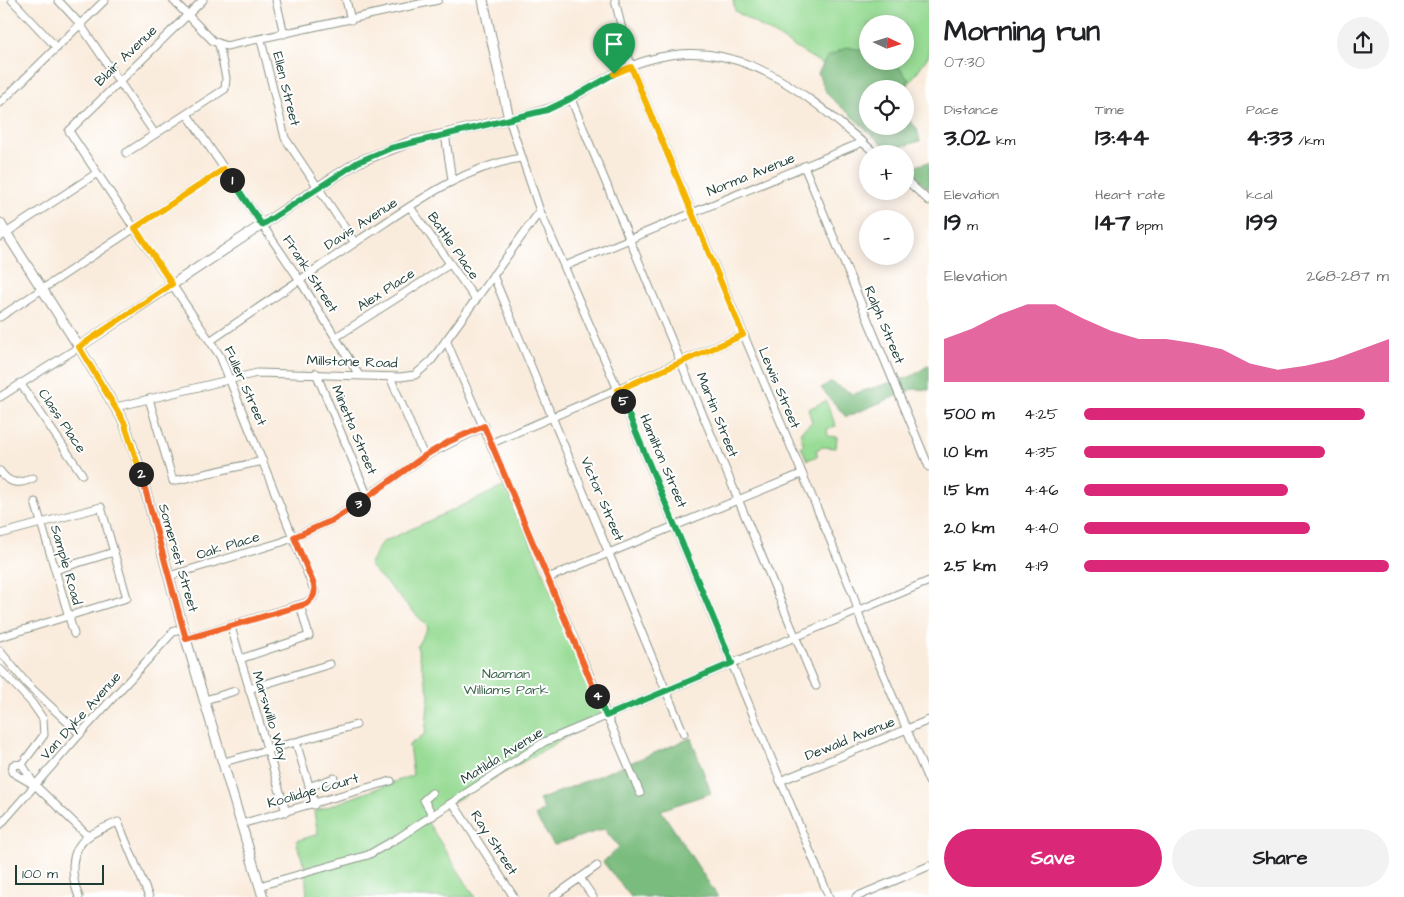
<!DOCTYPE html>
<html lang="en">
<head>
<meta charset="utf-8">
<style>
  body { margin:0; font-family:"Architects Daughter",sans-serif; background:#f2f2f2; color:#202124; height:100vh; display:flex; flex-direction:column; font-size:19px; white-space:nowrap }
  * { box-sizing:border-box; margin:0 }
  p { font-size:16px; color:#757577 }
  .icon { flex:none; width:28px; height:28px; fill:none; stroke:currentColor; stroke-width:2; stroke-linecap:round; stroke-linejoin:round }
  .map { position:relative; flex:1; overflow:hidden }
  .sheet { display:flex; flex-direction:column; background:#fff; width:475px }
  .sheet>* { flex:none }
  .needle { width:32px; rotate:94deg }
  .controls { position:absolute; left:859px; top:15px; display:grid; gap:10px }
  .controls a { display:grid; place-items:center; width:55px; height:55px; border-radius:50%; background:#fff; box-shadow:0 2px 12px #0003; font-size:25px }
  .scale { position:absolute; left:15px; bottom:12px; width:89px; box-sizing:border-box; padding-left:5px; border:2px solid #1f3d34; border-top:0; font-size:14px; line-height:18px; white-space:nowrap; color:#1f3d34; -webkit-text-stroke:4px #fff; paint-order:stroke }
  .pin { position:absolute; display:grid; place-items:center; width:42px; height:42px; color:#fff; margin:-51px -21px; border-radius:50% 50% 50% 0; rotate:-45deg; box-shadow:0 0 5px #0007 }
  .pin .icon { rotate:45deg }
  .km { position:absolute; width:25px; height:25px; margin:-12px; border-radius:50%; background:#222; color:#fff; font-size:14px; line-height:25px; text-align:center }
  .round { display:grid; place-items:center; flex:none; width:52px; height:52px; border-radius:26px; background:#f2f2f2 }
  .overview { display:flex; align-items:center; justify-content:space-between; height:85px; padding:0 15px }
  h1 { font-size:28px; font-weight:800; line-height:38px }
  .figures { display:grid; grid-template-columns:repeat(3,1fr); gap:8px; height:85px; padding:5px 15px }
  .figures div { display:grid; align-content:center }
  .figures b { font-size:25px; font-weight:800 }
  .figures small { font-size:14px; font-weight:400 }
  .figures p { font-size:14px }
  .chart { height:140px; padding:10px 15px }
  .chart p { display:flex; justify-content:space-between }
  .chart svg { width:100%; height:90px; margin-top:5px; fill:#db2777; opacity:.7 }
  .primary-button { display:flex; gap:10px; margin-top:auto; padding:10px 15px }
  .primary-button a { flex:1; height:58px; border-radius:30px; background:#db2777; color:#fff; font-size:20px; font-weight:800; line-height:58px; text-align:center }
  .primary-button a+a { background:#f2f2f2; color:#202124 }
  ul { padding:0 15px; list-style:none; font-size:16px }
  li { display:grid; grid-template-columns:80px 60px 1fr; align-items:center; height:38px }
  li i { height:12px; border-radius:6px; background:#db2777 }
  main { display:flex; flex:1; min-height:0 }
  .map>svg:first-child { display:block }
  .green { fill:#98dc95; stroke:#5c8c64; fill-rule:evenodd }
  .forest { fill:#7abc7e; stroke:#4c7c59 }
  .lines { fill:none; stroke-linecap:round; stroke-linejoin:round }
  .minor-casing { stroke:#8c9488; stroke-width:9 }
  .major-casing { stroke:#8c9488; stroke-width:11 }
  .minor { stroke:#fff; stroke-width:7 }
  .major { stroke:#fff; stroke-width:9 }
  .split-1-casing { stroke:#fff; stroke-width:10 }
  .split-2-casing { stroke:#fff; stroke-width:10 }
  .split-3-casing { stroke:#fff; stroke-width:10 }
  .split-4-casing { stroke:#fff; stroke-width:10 }
  .split-5-casing { stroke:#fff; stroke-width:10 }
  .split-6-casing { stroke:#fff; stroke-width:10 }
  .split-1 { stroke:#22a559; stroke-width:6 }
  .split-2 { stroke:#f5b400; stroke-width:6 }
  .split-3 { stroke:#f0652b; stroke-width:6 }
  .split-4 { stroke:#f0652b; stroke-width:6 }
  .split-5 { stroke:#22a559; stroke-width:6 }
  .split-6 { stroke:#f5b400; stroke-width:6 }
  .labels { text-anchor:middle; dominant-baseline:central; stroke-width:4; stroke-linejoin:round; paint-order:stroke }
  .street-label { font-size:14px; fill:#1f3d34; stroke:#fff }
  .park-label { font-size:14px; fill:#3d654c; stroke:#fff }
</style>
</head>
<body>
<main>
<div class="map">
<svg width="929" height="897" viewBox="0 0 929 897">
  <rect width="100%" height="100%" fill="#fff"/>
  <filter id="ink" filterUnits="userSpaceOnUse"><feTurbulence type="fractalNoise" baseFrequency=".02" numOctaves="2"/><feDisplacementMap in="SourceGraphic" scale="10" xChannelSelector="R" yChannelSelector="G"/><feConvolveMatrix kernelMatrix="1 2 1 2 8 2 1 2 1" color-interpolation-filters="sRGB"/></filter>
  <filter id="wash" filterUnits="userSpaceOnUse"><feTurbulence type="fractalNoise" baseFrequency=".0096" numOctaves="4" result="noise"/><feDisplacementMap in="SourceGraphic" scale="20" xChannelSelector="R" yChannelSelector="G"/><feGaussianBlur stdDeviation="1.12" result="paint"/><feColorMatrix in="noise" values="0 0 0 0 0 0 0 0 0 0 0 0 0 0 0 0 0 1.4 0 .05"/><feComposite in="paint" operator="in"/></filter>
  <g filter="url(#wash)">
    <rect width="100%" height="100%" fill="#faecdd"/>
    <!-- green -->
    <g class="green">
      <path d="M733,0H929V55L905,89H868L867,91L735,11ZM868,24H905V61H868Z"/>
      <polygon points="826,401 836,426 827,429 828,436 837,437 836,448 823,447 816,450 818,456 807,460 801,446 804,444 801,439 801,431 812,422 808,409"/>
      <polygon points="507,485 603,716 425,818 475,897 307,897 305,868 296,841 318,834 314,812 413,775 409,745 425,734 429,695 417,646 428,627 369,565 381,543"/>
    </g>
    <!-- forest -->
    <g class="forest">
      <polygon points="847,47 867,51 868,61 894,61 909,80 904,89 868,89 868,126 905,126 905,117 917,128 920,141 889,150 827,94 818,73 827,57"/>
      <polygon points="929,162 929,189 905,169"/>
      <polygon points="929,365 929,390 913,389 846,417 821,388 831,382 853,394 912,376"/>
      <polygon points="691,738 711,793 661,810 718,897 631,897 603,862 619,847 604,829 554,845 535,816 544,809 539,800"/>
    </g>
  </g>
  <g filter="url(#ink)">
    <g class="lines">
      <!-- minor casing -->
      <g class="minor-casing">
        <g id="minor">
          <polyline points="12,0 57,48"/>
          <polyline points="58,0 80,24 155,134"/>
          <polyline points="173,0 213,41 226,46 438,0"/>
          <polyline points="276,0 284,34"/>
          <polyline points="346,0 351,20"/>
          <polyline points="615,0 631,67 853,594 862,624 929,782"/>
          <polyline points="261,40 285,138 355,243"/>
          <polyline points="571,99 816,686"/>
          <polyline points="0,103 105,0"/>
          <polyline points="187,114 299,279 359,375"/>
          <polyline points="445,134 452,180"/>
          <polyline points="126,153 225,89 226,78 219,45"/>
          <polyline points="804,166 929,467"/>
          <polyline points="905,179 929,201"/>
          <polyline points="410,207 476,300"/>
          <polyline points="0,237 97,173"/>
          <polyline points="565,266 863,142"/>
          <polyline points="493,275 684,734"/>
          <polyline points="0,317 224,169"/>
          <polyline points="336,337 450,264"/>
          <polyline points="446,340 640,793"/>
          <path d="M210,341C259,307 309,274 359,240C410,207 459,168 521,158"/>
          <polyline points="316,373 368,497"/>
          <polyline points="390,377 424,456"/>
          <polyline points="20,383 82,474"/>
          <polyline points="0,397 79,347"/>
          <polyline points="149,399 173,481 263,461"/>
          <polyline points="116,407 257,373 400,377 415,375 431,361 540,211"/>
          <polyline points="492,443 743,335"/>
          <path d="M0,471C9,484 19,485 33,478"/>
          <polyline points="35,502 74,634"/>
          <polyline points="0,534 101,507 127,598 0,637"/>
          <polyline points="55,570 114,552"/>
          <polyline points="169,576 282,542 333,520 427,455 485,426"/>
          <polyline points="548,578 801,474"/>
          <polyline points="231,627 286,812"/>
          <polyline points="186,639 305,603 313,598 315,592 220,356 69,131 203,0"/>
          <polyline points="0,651 27,684 80,734"/>
          <polyline points="240,659 309,636 300,605"/>
          <polyline points="0,669 32,703 43,719 44,735 22,764 13,765 12,772 36,786 88,836"/>
          <polyline points="249,689 330,664"/>
          <polyline points="205,700 235,691"/>
          <polyline points="296,742 310,789"/>
          <polyline points="224,762 356,725"/>
          <polyline points="22,764 34,784"/>
          <polyline points="780,781 929,720"/>
          <polyline points="432,793 424,800 433,816"/>
          <polyline points="453,803 514,897"/>
          <polyline points="314,805 311,786 334,778"/>
          <polyline points="241,824 391,781"/>
          <polyline points="0,825 80,734 174,631 184,628"/>
          <polyline points="580,878 593,897"/>
          <polyline points="259,886 368,855 398,838 544,742 929,581"/>
          <path d="M79,897C71,877 68,850 89,836C97,830 109,826 118,822L149,897"/>
          <polyline points="553,897 597,866"/>
          <path d="M829,897L618,390L540,211L509,119C531,114 551,109 571,99C585,92 598,81 613,74C723,19 797,85 876,154"/>
          <polyline points="856,897 929,866"/>
        </g>
      </g>
      <!-- major casing -->
      <g class="major-casing">
        <g id="major">
          <polyline points="0,223 79,347 124,422 137,460 186,639 263,897"/>
          <polyline points="79,347 317,188 358,162 410,142 509,119 483,0"/>
        </g>
      </g>
      <!-- minor -->
      <use href="#minor" class="minor"/>
      <!-- major -->
      <use href="#major" class="major"/>
    </g>
  </g>
  <g class="lines" filter="url(#ink)">
    <!-- split-1 casing -->
    <g class="split-1-casing">
      <polyline id="split-1" points="232,180 262,225 358,162 391,148 547,110 570,99 614,74"/>
    </g>
    <!-- split-2 casing -->
    <g class="split-2-casing">
      <polyline id="split-2" points="141,474 124,422 79,347 172,284 135,228 224,169 232,180"/>
    </g>
    <!-- split-3 casing -->
    <g class="split-3-casing">
      <path id="split-3" d="M141,474L186,639L306,604C313,598 316,595 314,585L294,537L333,520L358,504"/>
    </g>
    <!-- split-4 casing -->
    <g class="split-4-casing">
      <polyline id="split-4" points="358,504 426,455 450,441 484,426 597,696"/>
    </g>
    <!-- split-5 casing -->
    <g class="split-5-casing">
      <polyline id="split-5" points="597,696 606,716 732,663 623,401"/>
    </g>
    <!-- split-6 casing -->
    <g class="split-6-casing">
      <polyline id="split-6" points="614,74 631,67 743,335 618,390 623,401"/>
    </g>
    <!-- split-1 -->
    <use href="#split-1" class="split-1"/>
    <!-- split-2 -->
    <use href="#split-2" class="split-2"/>
    <!-- split-3 -->
    <use href="#split-3" class="split-3"/>
    <!-- split-4 -->
    <use href="#split-4" class="split-4"/>
    <!-- split-5 -->
    <use href="#split-5" class="split-5"/>
    <!-- split-6 -->
    <use href="#split-6" class="split-6"/>
  </g>
  <g class="labels">
    <!-- street labels -->
    <g class="street-label">
      <text transform="translate(126 56) rotate(-44)">Blair Avenue</text>
      <text transform="translate(286 89) rotate(76)">Ellen Street</text>
      <text transform="translate(751 175) rotate(-22)">Norma Avenue</text>
      <text transform="translate(361 224) rotate(-33)">Davis Avenue</text>
      <text transform="translate(453 246) rotate(55)">Battle Place</text>
      <text transform="translate(310 274) rotate(57)">Frank Street</text>
      <text transform="translate(386 290) rotate(-33)">Alex Place</text>
      <text transform="translate(884 325) rotate(67)">Ralph Street</text>
      <text transform="translate(352 362) rotate(2)">Millstone Road</text>
      <text transform="translate(245 386) rotate(66)">Fuller Street</text>
      <text transform="translate(779 388) rotate(67)">Lewis Street</text>
      <text transform="translate(717 415) rotate(68)">Martin Street</text>
      <text transform="translate(62 421) rotate(56)">Class Place</text>
      <text transform="translate(354 430) rotate(67)">Minetta Street</text>
      <text transform="translate(663 461) rotate(67)">Hamilton Street</text>
      <text transform="translate(602 499) rotate(67)">Victor Street</text>
      <text transform="translate(228 546) rotate(-17)">Oak Place</text>
      <text transform="translate(178 558) rotate(74)">Somerset Street</text>
      <text transform="translate(66 565) rotate(74)">Sample Road</text>
      <text transform="translate(81 716) rotate(-48)">Van Dyke Avenue</text>
      <text transform="translate(270 716) rotate(73)">Marswillo Way</text>
      <text transform="translate(850 739) rotate(-22)">Dewald Avenue</text>
      <text transform="translate(502 756) rotate(-32)">Matilda Avenue</text>
      <text transform="translate(313 791) rotate(-16)">Koolidge Court</text>
      <text transform="translate(494 843) rotate(57)">Ray Street</text>
    </g>
    <!-- park labels -->
    <g class="park-label">
      <text x="506" y="674">Naaman<tspan x="506" dy="16">Williams Park</tspan></text>
    </g>
  </g>
</svg>
<div class="controls">
<a><svg class="needle" viewBox="-14 -14 28 28"><path d="M0-13l5 13h-10z" fill="#e53935"/><path d="M0 13l5-13h-10z" fill="#757577"/></svg></a>
<a><svg class="icon" aria-label="locate" viewBox="0 0 24 24"><circle cx="12" cy="12" r="6"/><path d="M12 2v4M12 18v4M2 12h4M18 12h4"/></svg></a>
<a>+</a>
<a>−</a>
</div>
<div class="scale">100 m</div>
<div class="pin" style="left:614px;top:74px;background:#1e9e55"><svg class="icon" aria-label="arrive" viewBox="0 0 24 24"><path d="M6 21V4h12l-3 4 3 4H6"/></svg></div>
<b class="km" style="left:232px;top:180px">1</b>
<b class="km" style="left:141px;top:474px">2</b>
<b class="km" style="left:358px;top:504px">3</b>
<b class="km" style="left:597px;top:696px">4</b>
<b class="km" style="left:623px;top:401px">5</b>
</div>
<section class="sheet">
<div class="overview"><div><h1>Morning run</h1><p>07:30</p></div><a class="round"><svg class="icon" aria-label="share" viewBox="0 0 24 24"><path d="M12 15V3M7 8l5-5 5 5M5 13v7h14v-7"/></svg></a></div>
<div class="figures">
<div><p>Distance</p><b>3.02<small> km</small></b></div>
<div><p>Time</p><b>13:44</b></div>
<div><p>Pace</p><b>4:33<small> /km</small></b></div>
</div>
<div class="figures">
<div><p>Elevation</p><b>19<small> m</small></b></div>
<div><p>Heart rate</p><b>147<small> bpm</small></b></div>
<div><p>kcal</p><b>199</b></div>
</div>
<div class="chart"><p><span>Elevation</span>268–287 m</p>
<svg viewBox="0 0 160 44" preserveAspectRatio="none"><path d="M0 44V23L10 18L20 11L30 6L40 6L50 13L60 19L70 23L80 23L90 25L100 28L110 35L120 38L130 36L140 33L150 28L160 23V44z"/></svg>
</div>
<ul>
<li><b>500 m</b>4:25<i style="width:92%"></i></li>
<li><b>1.0 km</b>4:35<i style="width:79%"></i></li>
<li><b>1.5 km</b>4:46<i style="width:67%"></i></li>
<li><b>2.0 km</b>4:40<i style="width:74%"></i></li>
<li><b>2.5 km</b>4:19<i style="width:100%"></i></li>
</ul>
<div class="primary-button"><a>Save</a><a>Share</a></div>
</section>
</main>
</body>
</html>
